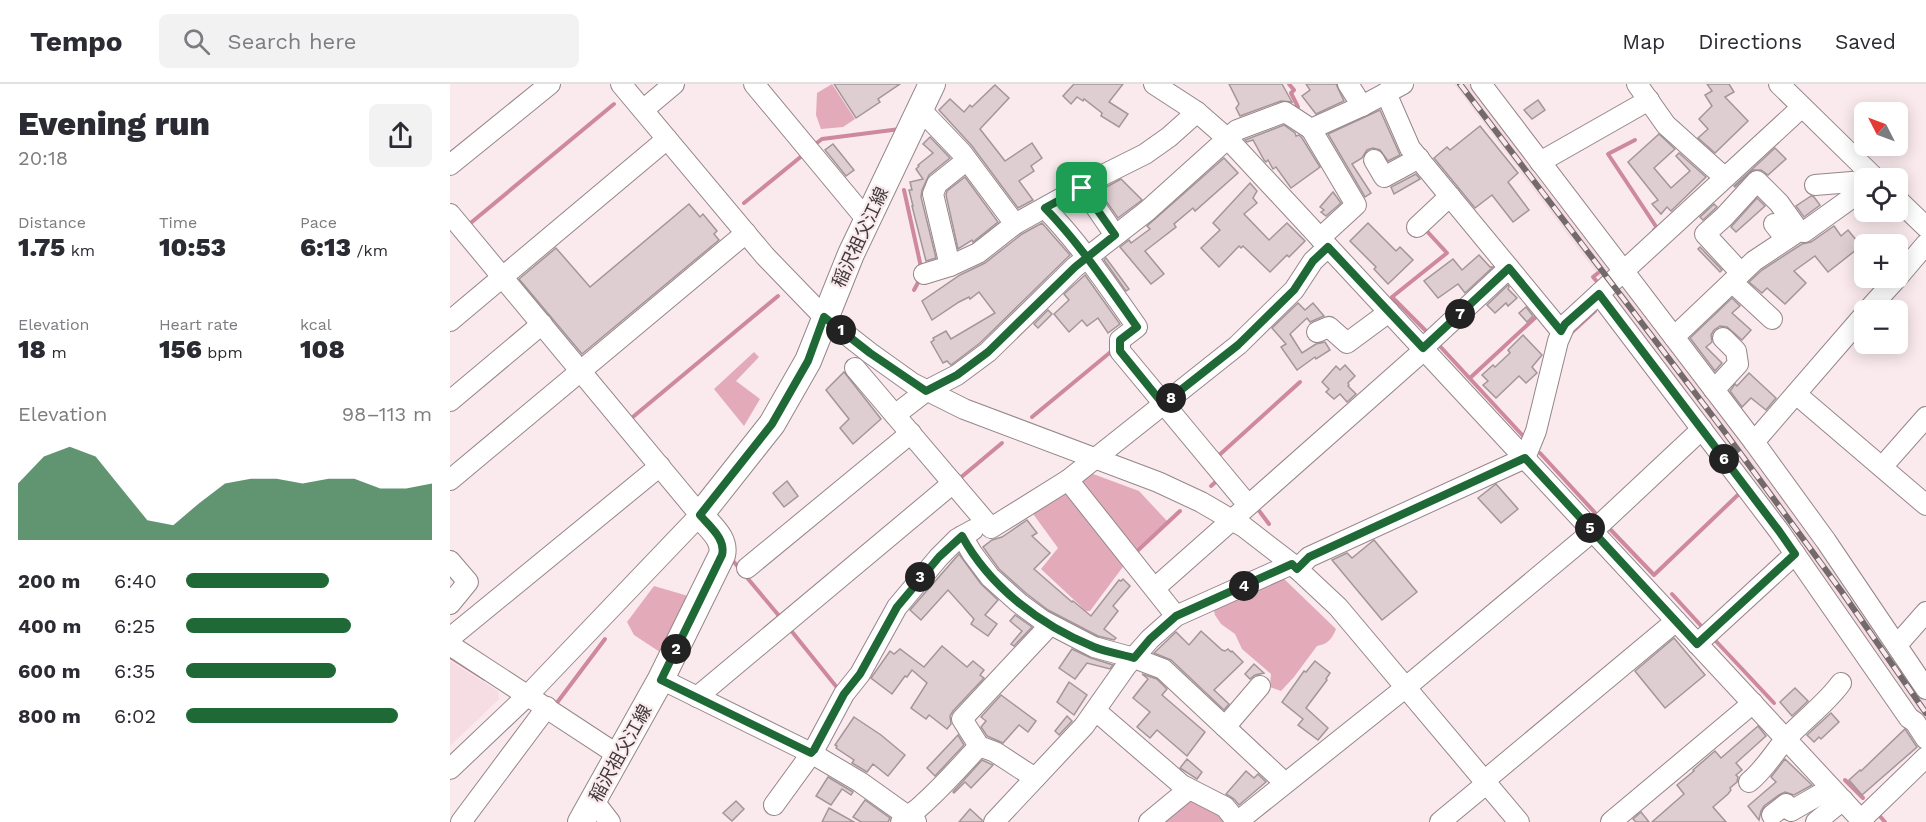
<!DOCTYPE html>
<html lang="en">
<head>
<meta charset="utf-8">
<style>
  body { margin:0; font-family:"Work Sans","Noto Sans JP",sans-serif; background:#f2f2f3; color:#2b2b33; height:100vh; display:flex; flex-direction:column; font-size:22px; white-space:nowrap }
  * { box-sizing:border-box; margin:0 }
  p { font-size:20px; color:#7c7c81 }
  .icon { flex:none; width:33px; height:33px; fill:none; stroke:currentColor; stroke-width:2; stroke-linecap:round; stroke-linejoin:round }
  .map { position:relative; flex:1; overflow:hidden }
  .sheet { display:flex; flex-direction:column; background:#fff; width:450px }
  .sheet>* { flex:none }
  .needle { width:39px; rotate:312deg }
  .tools { position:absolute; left:1404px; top:18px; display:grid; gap:12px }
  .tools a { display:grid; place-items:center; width:54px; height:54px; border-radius:9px; background:#fff; box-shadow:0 3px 15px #0003; font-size:30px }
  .pin { position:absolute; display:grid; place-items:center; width:51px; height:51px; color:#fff; margin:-26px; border-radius:12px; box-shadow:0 3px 9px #0006 }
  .km { position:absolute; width:30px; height:30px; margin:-15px; border-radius:50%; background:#222; color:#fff; font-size:16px; line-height:30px; text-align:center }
  .round { display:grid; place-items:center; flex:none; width:63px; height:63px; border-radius:9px; background:#f2f2f3 }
  .overview { display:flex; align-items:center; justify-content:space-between; height:102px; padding:0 18px }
  h1 { font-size:33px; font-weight:800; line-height:45px }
  .figures { display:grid; grid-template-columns:repeat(3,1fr); gap:9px; height:102px; padding:6px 18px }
  .figures div { display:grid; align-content:center }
  .figures b { font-size:26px; font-weight:800 }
  .figures small { font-size:16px; font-weight:400 }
  .figures p { font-size:16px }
  .chart { height:168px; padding:12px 18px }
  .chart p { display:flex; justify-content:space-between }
  .chart svg { width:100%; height:108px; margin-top:6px; fill:#1f6937; opacity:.7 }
  ul { padding:0 18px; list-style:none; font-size:20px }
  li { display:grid; grid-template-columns:96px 72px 1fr; align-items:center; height:45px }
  li i { height:15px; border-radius:8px; background:#1f6937 }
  header { display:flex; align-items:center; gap:36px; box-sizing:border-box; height:84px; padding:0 30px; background:#fff; border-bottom:2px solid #e1e1e2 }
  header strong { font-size:28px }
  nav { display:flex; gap:33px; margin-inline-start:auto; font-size:21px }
  .search { width:420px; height:54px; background:#f2f2f3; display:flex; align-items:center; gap:15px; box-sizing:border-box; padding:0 21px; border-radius:9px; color:#7c7c81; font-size:22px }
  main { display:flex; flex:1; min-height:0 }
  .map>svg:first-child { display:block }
  .built { fill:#f6dde3 }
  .green { fill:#e3aaba }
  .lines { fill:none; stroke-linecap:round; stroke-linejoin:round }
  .stream { stroke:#cf899e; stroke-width:4 }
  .building { fill:#deced2; stroke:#a49599; stroke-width:1.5 }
  .minor-casing { stroke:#95868a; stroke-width:22 }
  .major-casing { stroke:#95868a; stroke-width:28 }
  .minor { stroke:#fff; stroke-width:20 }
  .major { stroke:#fff; stroke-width:26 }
  .rail-casing { stroke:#736a6c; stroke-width:6 }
  .rail { stroke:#faeaee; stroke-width:4; stroke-dasharray:11; stroke-linecap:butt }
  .route-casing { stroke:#fff; stroke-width:12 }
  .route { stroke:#1f6937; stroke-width:8 }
  .labels { text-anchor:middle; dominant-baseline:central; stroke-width:4.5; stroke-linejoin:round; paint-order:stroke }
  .street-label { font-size:18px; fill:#3f393a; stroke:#faeaee }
</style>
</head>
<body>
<header>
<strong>Tempo</strong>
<div class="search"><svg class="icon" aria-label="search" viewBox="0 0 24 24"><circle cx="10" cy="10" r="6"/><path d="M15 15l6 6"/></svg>Search here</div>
<nav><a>Map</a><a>Directions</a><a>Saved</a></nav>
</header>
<main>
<section class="sheet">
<div class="overview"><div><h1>Evening run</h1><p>20:18</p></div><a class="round"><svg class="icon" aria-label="share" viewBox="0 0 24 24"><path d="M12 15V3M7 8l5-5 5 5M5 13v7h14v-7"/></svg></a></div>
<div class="figures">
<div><p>Distance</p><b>1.75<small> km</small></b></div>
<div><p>Time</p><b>10:53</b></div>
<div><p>Pace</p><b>6:13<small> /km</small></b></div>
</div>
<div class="figures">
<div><p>Elevation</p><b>18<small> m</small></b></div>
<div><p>Heart rate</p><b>156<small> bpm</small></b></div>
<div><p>kcal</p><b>108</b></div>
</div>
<div class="chart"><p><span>Elevation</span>98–113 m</p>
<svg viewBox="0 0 160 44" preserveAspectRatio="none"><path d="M0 44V21L10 10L20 6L30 10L40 23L50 36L60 38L70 29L80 21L90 19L100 19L110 21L120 19L130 19L140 23L150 23L160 21V44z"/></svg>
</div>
<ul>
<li><b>200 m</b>6:40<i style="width:58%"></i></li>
<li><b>400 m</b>6:25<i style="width:67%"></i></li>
<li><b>600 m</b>6:35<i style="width:61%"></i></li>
<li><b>800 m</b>6:02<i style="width:86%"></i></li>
</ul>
</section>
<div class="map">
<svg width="1476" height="738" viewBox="0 0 1476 738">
  <rect width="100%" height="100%" fill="#faeaee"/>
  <!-- built -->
  <g class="built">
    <polygon points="1004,0 1022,0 1165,187 1154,199"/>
    <polygon points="1171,197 1339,413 1476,613 1476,646 1159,208"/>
    <polygon points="0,577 48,607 49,615 0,662"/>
  </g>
  <!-- green -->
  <g class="green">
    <polygon points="382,0 405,35 393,43 371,45 366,31 367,9"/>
    <polygon points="304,268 309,273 286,297 310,315 294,342 264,305"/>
    <polygon points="635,387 689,407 717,437 682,469 624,397"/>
    <polygon points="616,405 678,476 640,527 636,527 591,485 608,464 581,427"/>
    <path d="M830,491L886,545C882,555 878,560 867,562L844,593L831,607L820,603L821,590L792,565L785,550L771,540L765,531L763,523Z"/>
    <polygon points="204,502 245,514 216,572 184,551 177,538"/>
    <polygon points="736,711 773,729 780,738 703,738"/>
  </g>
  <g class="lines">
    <!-- stream -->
    <g class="stream">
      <polyline points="839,0 844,6 841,9 848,23 844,26"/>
      <polyline points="1185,56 1158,70 1207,144 1204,146"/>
      <polyline points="364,61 372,55 450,45"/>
      <polyline points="454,106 471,183"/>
      <polyline points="294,119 353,71"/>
      <polyline points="17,142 164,20"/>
      <polyline points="974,144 997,169 942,213 978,249"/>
      <polyline points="1148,189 1143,193 1149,200"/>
      <polyline points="464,206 471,193"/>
      <polyline points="1121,249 1145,227"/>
      <polyline points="987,259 1075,354"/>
      <polyline points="1020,294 1088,231 1089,233"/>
      <polyline points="582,333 663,266"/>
      <polyline points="178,337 328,212"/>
      <polyline points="1090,369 1148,432"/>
      <polyline points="766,374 850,298"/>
      <polyline points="509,395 552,359"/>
      <polyline points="761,402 769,395"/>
      <polyline points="807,424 819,440"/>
      <polyline points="1158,443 1204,491 1292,407"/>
      <polyline points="685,469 730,427"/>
      <polyline points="284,478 289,484"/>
      <polyline points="294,490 330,533"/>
      <polyline points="1222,510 1254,545"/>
      <polyline points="339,544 389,606"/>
      <polyline points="1263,554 1324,619"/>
      <polyline points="0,573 35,595"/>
      <polyline points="106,620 155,555"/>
      <polyline points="1395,696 1413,714"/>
      <polyline points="1428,730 1435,738"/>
    </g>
  </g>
  <!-- building -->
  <g class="building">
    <polygon points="384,0 450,0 428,15 430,18 406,34"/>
    <polygon points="624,0 673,0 659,18 678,30 669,43 651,32 652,29 634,15 633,17 627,13 621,20 613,12"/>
    <polygon points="779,0 832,0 842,18 831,17 790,32 786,24 789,20"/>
    <polygon points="856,0 886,0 894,17 866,30 852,12 860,6"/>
    <polygon points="1257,0 1279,0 1284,8 1275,13 1298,37 1265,69 1248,54 1258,45 1249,35 1262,22 1255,11 1262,7"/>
    <polygon points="545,1 559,14 530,45 555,77 582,59 592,74 581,82 584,87 569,97 583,116 568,124 522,62 489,26 500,15 514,28 520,21 522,23"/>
    <polygon points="1088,16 1095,26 1082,35 1074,26"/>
    <polygon points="930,26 950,71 938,77 930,66 923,64 917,66 912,74 902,80 921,109 915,113 878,50"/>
    <polygon points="834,41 845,49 846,52 849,51 852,54 870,83 841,104 826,83 823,85 818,76 816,78 814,76 803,56 797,58 795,56"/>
    <polygon points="1030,42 1068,89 1058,98 1079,126 1063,138 1042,111 1025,124 984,74 997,63 1000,66"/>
    <polygon points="1209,50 1225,65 1204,84 1221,104 1240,87 1226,72 1229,69 1256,93 1221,127 1217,123 1211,130 1202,120 1208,116 1178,78"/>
    <polygon points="480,53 500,74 479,91 472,106 471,113 486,174 476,177 462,122 463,122 459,106 462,106 460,98 473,95 466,85 469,82 468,81 483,69 473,60"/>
    <polygon points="383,60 404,86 396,92 375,66"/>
    <polygon points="1325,64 1336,75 1318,91 1311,86 1303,86 1285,103 1284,102"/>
    <polygon points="774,74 788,89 745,127 743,124 724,140 726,143 695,167 714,190 701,200 670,163 679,156 681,159 700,145 697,142"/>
    <polygon points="966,90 970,95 944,110 941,103"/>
    <polygon points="515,93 548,138 523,158 522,156 508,165 496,111 497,107"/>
    <polygon points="671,95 692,116 668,134 649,107"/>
    <polygon points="800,99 807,107 803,114 807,119 794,130 819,156 837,139 855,157 839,173 837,171 820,188 793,162 791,164 789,162 769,183 751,164 770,146 763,139"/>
    <polygon points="883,108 891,119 876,132 871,128 874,126 870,123"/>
    <polygon points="1361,112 1364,113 1370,121 1354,133 1346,122"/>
    <polygon points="1307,114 1315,122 1286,148 1281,143"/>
    <polygon points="239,120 250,133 253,130 267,147 264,150 269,156 132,270 69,195 106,164 140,203"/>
    <polygon points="1264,120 1267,123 1253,136 1250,133"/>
    <polygon points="592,139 620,171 530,259 501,281 497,277 493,279 481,258 484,256 483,254 496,247 501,255 545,229 529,208 520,215 519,213 509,218 482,236 472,217 510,191 535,179 572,150"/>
    <polygon points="918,139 946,167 950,163 963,176 938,200 924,185 926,183 900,157"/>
    <polygon points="1384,142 1391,152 1398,146 1411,162 1378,188 1365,172 1344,187 1356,199 1335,220 1317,204 1312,209 1299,198 1312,186 1352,160 1361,158"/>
    <polygon points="1250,163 1272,186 1270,188 1248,165"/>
    <polygon points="1029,171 1040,183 1043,183 1015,209 1008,200 988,214 974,197 1003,175 1012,186"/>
    <polygon points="656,174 679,205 676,207 654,176"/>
    <polygon points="635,191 670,240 658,249 648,234 637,242 632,236 619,248 604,230 619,216 614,210"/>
    <polygon points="1058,201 1059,203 1058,205 1067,214 1058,222 1056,219 1045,229 1037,221"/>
    <polygon points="1282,214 1290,222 1282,229 1301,246 1292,256 1277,243 1270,242 1264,246 1261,251 1262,258 1256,263 1272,279 1265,287 1240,254"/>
    <polygon points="848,219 855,226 863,219 874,232 860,238 857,234 840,250 852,269 866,260 875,258 880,266 866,275 865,273 847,286 831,263 836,260 822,244"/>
    <polygon points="1076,223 1083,232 1077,238 1069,229"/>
    <polygon points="598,226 602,230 588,244 584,240"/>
    <polygon points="1073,251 1092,271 1082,283 1087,289 1076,299 1069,292 1046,314 1033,301 1038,297 1032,291 1043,281 1045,283 1060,269 1058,266"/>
    <polygon points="895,281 905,292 898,299 899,301 898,302 906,310 897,318 890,310 884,315 876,308 879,305 872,298 886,282 890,286"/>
    <polygon points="394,288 431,335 403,360 390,344 399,335 376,306"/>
    <polygon points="1299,289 1326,314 1316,326 1301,314 1292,323 1280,307 1285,300 1287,302"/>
    <polygon points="337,397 348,412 334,423 323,409"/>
    <polygon points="1046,400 1068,425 1051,439 1028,414"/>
    <polygon points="577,436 587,449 582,452 600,469 584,485 622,518 623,517 641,532 669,496 671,497 673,495 680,502 663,522 668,527 654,545 666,554 664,556 648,552 598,526 577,510 549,485 533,463 542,456 552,453"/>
    <polygon points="924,456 967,508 932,536 882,476 897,469 902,474"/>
    <polygon points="509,470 531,500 548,516 535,531 547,540 538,552 521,540 524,535 498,506 471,536 460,526"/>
    <polygon points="565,531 582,543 564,562 561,560 572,547 560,537"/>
    <polygon points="751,547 772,566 775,567 778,565 781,568 782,567 793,578 764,606 779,620 774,626 721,576 704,569 726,548 739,561"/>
    <polygon points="1224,554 1255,591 1215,624 1185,587"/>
    <polygon points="492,562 517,583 523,577 534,586 530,591 534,594 503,627 500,632 501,640 497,645 479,631 476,635 461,624 477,599 462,586 457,593 455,592 442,610 421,594 440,567 444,570 450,565 474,583"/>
    <polygon points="622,565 641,574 663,581 660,585 637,579 625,595 609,584"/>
    <polygon points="865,577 880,589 876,595 877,596 856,624 878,644 868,656 848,641 853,635 832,618 854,587 856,588"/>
    <polygon points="804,580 814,589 805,591 800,595 795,590"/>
    <polygon points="692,590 707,595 717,605 712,611 755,648 737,672 707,646 700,654 687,643 700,628 683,614 698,595"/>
    <polygon points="619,598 637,611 624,631 607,618"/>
    <polygon points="1345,604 1358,617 1342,632 1330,618"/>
    <polygon points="551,611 586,637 578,648 569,641 553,659 537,652 531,643 536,637 531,633"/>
    <polygon points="1381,629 1389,638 1371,655 1369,653 1364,658 1357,651"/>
    <polygon points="617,632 622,637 609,651 605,647"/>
    <polygon points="404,633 431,651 455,671 438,692 423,680 417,688 402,679 404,676 386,664 387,662 385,661"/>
    <polygon points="1308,642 1316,652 1286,679 1292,686 1286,691 1288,693 1287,698 1280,704 1281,706 1278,710 1263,723 1276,738 1202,738 1234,710 1227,701 1244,687 1243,686 1265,667 1271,674"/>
    <polygon points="1455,645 1467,663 1412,711 1399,696 1410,686 1411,687"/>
    <polygon points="508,651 514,661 485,692 477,684"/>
    <polygon points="737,675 752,688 747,695 730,684"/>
    <polygon points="1335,675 1362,701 1344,711 1335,708 1329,711 1314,722 1311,727 1309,736 1298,722 1326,698 1321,693"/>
    <polygon points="532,676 543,681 521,704 515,698 504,709 503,708"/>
    <polygon points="796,687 804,694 808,690 816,698 789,721 784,715 776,710"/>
    <polygon points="378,693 403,708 401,711 392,705 381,721 366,712"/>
    <polygon points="415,716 440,734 438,738 411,738 403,733"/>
    <polygon points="286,717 294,725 282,737 273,729"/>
    <polygon points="379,724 404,738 372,738"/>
    <polygon points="520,725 532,736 532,738 509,738"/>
    <polygon points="1191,728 1199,738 1186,738 1183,735"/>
  </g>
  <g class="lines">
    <!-- minor casing -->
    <g class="minor-casing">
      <g id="minor">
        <polyline points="171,0 315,172 374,233 420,269 462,299 514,325 708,398 751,418 794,443 842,480 888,523 1069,738"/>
        <polyline points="304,0 417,136"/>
        <polyline points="704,0 747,28 778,55 1413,738"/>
        <polyline points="898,0 912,22"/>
        <polyline points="1031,0 1304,358 1376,457 1476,605"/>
        <polyline points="1187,0 1216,41 1274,93"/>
        <polyline points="1329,0 1425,94"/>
        <polyline points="936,9 960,64 1111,247"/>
        <polyline points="470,25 512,69 565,140"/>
        <polyline points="193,26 224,0"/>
        <polyline points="861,45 906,121 870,154"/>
        <polyline points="924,76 934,93 969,74"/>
        <polyline points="1090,78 1199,16"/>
        <polyline points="0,81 100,0"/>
        <polyline points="1365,101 1414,97"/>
        <polyline points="632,103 665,151"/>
        <polyline points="1448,116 1476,143"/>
        <path d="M595,124C630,160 658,202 687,243L670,256V267L798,421"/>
        <polyline points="0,130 250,431 78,611 0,685"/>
        <polyline points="1324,140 1336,155"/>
        <polyline points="967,143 1000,112"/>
        <polyline points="500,182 483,110 487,100 517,76"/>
        <polyline points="1291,189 1255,150 1274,133 1307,97 1329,119 1349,147"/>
        <polyline points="474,190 500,182 528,169 565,140 653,91 695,70 719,53 747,28"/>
        <polyline points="1448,193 1476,160"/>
        <polyline points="1282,198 1322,235"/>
        <polyline points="1149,210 1329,447 1459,634 1465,638 1476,655"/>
        <polyline points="1418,226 1447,194"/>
        <polyline points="0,237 217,55"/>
        <polyline points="867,248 879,243 897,259 939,228"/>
        <polyline points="1224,253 1304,177 1349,147 1354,148 1414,105"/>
        <polyline points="973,264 1059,184"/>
        <polyline points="405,284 541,444 618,396 726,532"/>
        <polyline points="1264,306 1288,280 1286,267 1273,254"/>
        <polyline points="1346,310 1476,421"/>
        <polyline points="0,317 92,240"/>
        <polyline points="445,331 476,307 507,291 538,268 625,183 697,127 787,46 835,28 861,45 912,22 953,0"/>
        <polyline points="1304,358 1414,231"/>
        <polyline points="1432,383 1476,333"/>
        <polyline points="0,396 296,149"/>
        <polyline points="618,396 788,261 844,206 863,177 878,163"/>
        <polyline points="512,452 522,469 540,493 569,519 592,536 644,563 684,574 713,585 835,699"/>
        <polyline points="0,477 18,498 0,520"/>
        <polyline points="297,484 461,349"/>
        <polyline points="847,485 859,473 1075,374 1086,347 1108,257 1115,241 1352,23"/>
        <polyline points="705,504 974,266"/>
        <polyline points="0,554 210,382"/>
        <polyline points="1247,560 1345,470"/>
        <polyline points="0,561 168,671"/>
        <polyline points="1447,561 1476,528"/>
        <polyline points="211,595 361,669 410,698 466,738"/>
        <polyline points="247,613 503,399"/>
        <polyline points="646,627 732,701 775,723 787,738"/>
        <polyline points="775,643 810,602"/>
        <polyline points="529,662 545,668 585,694"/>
        <polyline points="1034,697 1226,537"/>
        <path d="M1299,698C1314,686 1323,670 1335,656C1353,636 1375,621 1391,599"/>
        <polyline points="143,716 160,738"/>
        <polyline points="324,721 364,666 394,610 410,590 447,523 489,473 507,455 523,446"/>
        <polyline points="1322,731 1336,720 1341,727 1381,704"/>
        <polyline points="1411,736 1476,673"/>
        <polyline points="11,738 97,623"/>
        <path d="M451,738C458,731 466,727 473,720C493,702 511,682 529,662L512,635L600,541"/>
        <polyline points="544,738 634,642 677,581 700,555 726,532 842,480"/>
        <polyline points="699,738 739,705"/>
        <polyline points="787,738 955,604 1143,447 1252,345"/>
        <polyline points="990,738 1036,700"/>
        <polyline points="1161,738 1303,619"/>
        <polyline points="1366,738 1393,716"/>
      </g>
    </g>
    <!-- major casing -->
    <g class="major-casing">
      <path id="major" d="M131,738L211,595L272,471C276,455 260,443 250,431L322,340L358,277L401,170L482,0"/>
    </g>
    <!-- minor -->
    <use href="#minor" class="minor"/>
    <!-- major -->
    <use href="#major" class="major"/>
    <!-- rail casing -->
    <g class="rail-casing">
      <polyline id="rail" points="1010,0 1274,347 1392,508 1476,629"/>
    </g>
    <!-- rail -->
    <use href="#rail" class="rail"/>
  </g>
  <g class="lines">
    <!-- route casing -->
    <g class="route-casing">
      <path id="route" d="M632,104L665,151L625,183L538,268L507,291L476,307L420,269L374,233L358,277L322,340L250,431C260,443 276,455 272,471L211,596L361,669L364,666L394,610L410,590L447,523L489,473L512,452C540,503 590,541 644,563C656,568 670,570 684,574L700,555L726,532L842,480L847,485L859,473L1075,374L1247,560L1345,470L1329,447L1149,210L1115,240L1111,247L1059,184L973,264L878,163L863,177L844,206L788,261L713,320L670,267V256L687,243C658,202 630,160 595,124L632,104"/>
    </g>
    <!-- route -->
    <use href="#route" class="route"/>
  </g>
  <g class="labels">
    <!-- street labels -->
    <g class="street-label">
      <text transform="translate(410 153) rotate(-65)">稲沢祖父江線</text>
      <text transform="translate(170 669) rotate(-61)">稲沢祖父江線</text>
    </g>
  </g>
</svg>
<div class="tools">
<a><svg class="needle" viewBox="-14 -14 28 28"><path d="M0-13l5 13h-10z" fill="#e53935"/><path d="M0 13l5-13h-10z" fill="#7c7c81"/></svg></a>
<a><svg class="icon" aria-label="locate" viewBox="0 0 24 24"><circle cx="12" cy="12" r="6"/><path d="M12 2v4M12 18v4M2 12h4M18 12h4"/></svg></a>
<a>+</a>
<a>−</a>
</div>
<div class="pin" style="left:632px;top:104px;background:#1e9e55"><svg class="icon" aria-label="arrive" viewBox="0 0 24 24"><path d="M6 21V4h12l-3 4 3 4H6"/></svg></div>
<b class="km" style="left:391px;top:246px">1</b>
<b class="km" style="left:226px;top:565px">2</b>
<b class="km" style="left:470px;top:493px">3</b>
<b class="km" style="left:794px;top:502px">4</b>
<b class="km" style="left:1140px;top:444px">5</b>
<b class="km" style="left:1274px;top:375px">6</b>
<b class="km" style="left:1010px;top:230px">7</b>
<b class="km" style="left:721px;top:314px">8</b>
</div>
</main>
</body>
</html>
